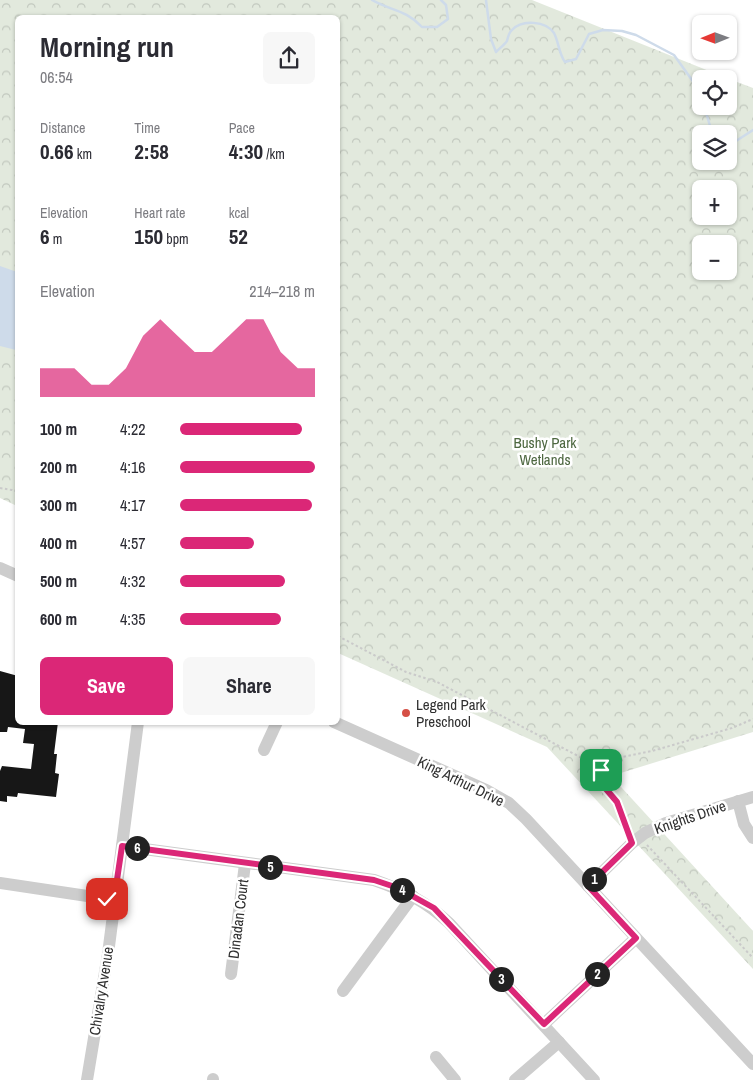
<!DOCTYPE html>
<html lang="en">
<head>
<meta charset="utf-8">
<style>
  body { margin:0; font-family:"Archivo Narrow",sans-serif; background:#f7f7f7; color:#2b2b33; height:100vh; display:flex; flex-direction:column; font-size:19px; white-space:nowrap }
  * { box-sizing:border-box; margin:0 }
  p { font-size:16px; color:#7c7c81 }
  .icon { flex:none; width:28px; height:28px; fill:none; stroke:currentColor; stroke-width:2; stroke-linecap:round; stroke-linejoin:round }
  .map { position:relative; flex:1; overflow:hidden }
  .panel { position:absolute; left:15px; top:15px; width:325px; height:710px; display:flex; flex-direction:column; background:#fff; border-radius:8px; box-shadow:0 1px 4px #0004 }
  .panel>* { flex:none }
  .needle { width:32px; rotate:269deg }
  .fabs { position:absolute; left:692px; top:15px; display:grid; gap:10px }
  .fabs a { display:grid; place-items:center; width:45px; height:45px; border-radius:8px; background:#fff; box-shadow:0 1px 4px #0004; font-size:25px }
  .pin { position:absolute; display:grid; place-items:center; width:42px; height:42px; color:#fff; margin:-21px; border-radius:10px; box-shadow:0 2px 8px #0006 }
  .km { position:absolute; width:25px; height:25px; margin:-12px; border-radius:50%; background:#222; color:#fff; font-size:14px; line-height:25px; text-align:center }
  .round { display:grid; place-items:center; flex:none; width:52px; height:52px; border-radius:8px; background:#f7f7f7 }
  .overview { display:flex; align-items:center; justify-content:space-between; height:85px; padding:0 25px }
  h1 { font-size:28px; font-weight:700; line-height:38px }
  .metrics { display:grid; grid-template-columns:repeat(3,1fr); gap:8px; height:85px; padding:5px 25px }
  .metrics div { display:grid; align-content:center }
  .metrics b { font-size:21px; font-weight:700 }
  .metrics small { font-size:14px; font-weight:400 }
  .metrics p { font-size:14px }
  .chart { height:140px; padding:10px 25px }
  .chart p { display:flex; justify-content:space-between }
  .chart svg { width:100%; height:90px; margin-top:5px; fill:#db2777; opacity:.7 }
  .button { display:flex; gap:10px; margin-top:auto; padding:10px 25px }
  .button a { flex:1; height:58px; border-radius:8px; background:#db2777; color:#fff; font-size:20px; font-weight:700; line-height:58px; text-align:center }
  .button a+a { background:#f7f7f7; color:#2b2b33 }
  ul { padding:0 25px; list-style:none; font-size:16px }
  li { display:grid; grid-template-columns:80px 60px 1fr; align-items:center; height:38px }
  li i { height:12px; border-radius:6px; background:#db2777 }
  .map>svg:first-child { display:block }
  .park { fill:url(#park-crowns); fill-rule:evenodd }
  .water { fill:#cedbea }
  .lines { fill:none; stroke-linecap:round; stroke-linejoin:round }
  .stream { stroke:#cedbea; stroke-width:2.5 }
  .building { fill:#171717 }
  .path { stroke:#cacaca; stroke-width:2; stroke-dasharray:2.5 2.5; stroke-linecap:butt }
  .minor { stroke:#cdcdcd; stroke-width:12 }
  .route-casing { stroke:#fff; stroke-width:10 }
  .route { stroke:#db2777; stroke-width:6 }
  .poi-dot { fill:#d54f45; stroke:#fff; stroke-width:2 }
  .labels { text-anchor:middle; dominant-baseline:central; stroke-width:5; stroke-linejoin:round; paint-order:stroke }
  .park-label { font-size:15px; fill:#4e6841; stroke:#fff }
  .poi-label { font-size:15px; fill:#303030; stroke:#fff; text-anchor:start }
  .street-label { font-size:15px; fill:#303030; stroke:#fff }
</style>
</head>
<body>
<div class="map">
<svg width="753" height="1080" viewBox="0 0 753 1080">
  <defs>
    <pattern id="park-crowns" width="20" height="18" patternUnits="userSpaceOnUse" patternTransform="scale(1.25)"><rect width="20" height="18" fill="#e2e9dd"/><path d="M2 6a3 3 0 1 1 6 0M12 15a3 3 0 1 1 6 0" fill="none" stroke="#c2c8be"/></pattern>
  </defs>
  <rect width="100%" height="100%" fill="#fff"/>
  <!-- park -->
  <path class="park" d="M0,0H532L729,79H701V106H729V79L753,88V732L611,776L753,931V969L547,747L338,653V18H18L17,506L0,498ZM701,134H729V161H701ZM701,189H729V216H701ZM701,244H729V271H701Z"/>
  <!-- water -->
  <polygon class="water" points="0,266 17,272 18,348 16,350 0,346"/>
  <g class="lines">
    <!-- stream -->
    <g class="stream">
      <path d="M372,0C391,11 405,9 422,27H437L448,19L446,5L441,0"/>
      <path d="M486,0L491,39L496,52C500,48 504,45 507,41C508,37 509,32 512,30C522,19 546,21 554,33C559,43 559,54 565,62L576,59L589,34L603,30L622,31L636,35L674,55L697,87L701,98"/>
      <polyline points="704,106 711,129 716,134"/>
      <polyline points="729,140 736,141 753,130"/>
    </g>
  </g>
  <!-- building -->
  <polygon class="building" points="0,671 18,676 18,722 58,722 54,754 57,754 55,773 59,774 56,797 18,793 17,797 7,796 7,802 0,801 0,771 2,766 31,769 34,744 23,743 25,729 8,727 7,732 0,732"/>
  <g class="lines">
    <!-- path -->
    <g class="path">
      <polyline points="0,488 12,490 18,492"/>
      <polyline points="338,636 406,672 437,682 580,757 608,760 652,751 732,728 753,719"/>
      <polyline points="580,757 600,782"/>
      <polyline points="608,760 601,770 600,782 617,802 628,833"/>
      <polyline points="647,845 753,958"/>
    </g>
    <!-- minor -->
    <g class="minor">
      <polyline points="0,568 18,576"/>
      <polyline points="334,722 486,790 509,803 526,819 753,1064"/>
      <polyline points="264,750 277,722"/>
      <polyline points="738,801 744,824 753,838"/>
      <path d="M122,846L374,880C403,890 427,902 449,923L594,1080"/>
      <polyline points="0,883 114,900"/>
      <polyline points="588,886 632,843 645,833 666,823 753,797"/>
      <polyline points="231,974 245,864"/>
      <polyline points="343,991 413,896"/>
      <polyline points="544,1024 636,938"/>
      <polyline points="436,1057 455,1080"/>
      <polyline points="87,1080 108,954 138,722"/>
      <polyline points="213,1080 213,1079"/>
      <polyline points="515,1080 559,1042"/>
    </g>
  </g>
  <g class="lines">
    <!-- route casing -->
    <g class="route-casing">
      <polyline id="route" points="107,899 114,900 122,846 374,880 398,888 434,908 544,1024 636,938 588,886 632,843 617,802 600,782 601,770"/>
    </g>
    <!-- route -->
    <use href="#route" class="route"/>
  </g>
  <!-- markers -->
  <circle class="poi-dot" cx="406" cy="713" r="5"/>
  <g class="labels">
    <!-- park labels -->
    <g class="park-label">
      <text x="545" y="442">Bushy Park<tspan x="545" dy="17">Wetlands</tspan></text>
    </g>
    <!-- poi labels -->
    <g class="poi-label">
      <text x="416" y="704">Legend Park<tspan x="416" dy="17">Preschool</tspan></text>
    </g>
    <!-- street labels -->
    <g class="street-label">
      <text transform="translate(461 781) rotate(26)">King Arthur Drive</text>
      <text transform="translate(690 817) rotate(-19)">Knights Drive</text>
      <text transform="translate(238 919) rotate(-83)">Dinadan Court</text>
      <text transform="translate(101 991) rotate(-81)">Chivalry Avenue</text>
    </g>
  </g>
</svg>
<div class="fabs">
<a><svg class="needle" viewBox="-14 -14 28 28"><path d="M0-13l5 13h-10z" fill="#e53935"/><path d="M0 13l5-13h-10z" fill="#7c7c81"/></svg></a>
<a><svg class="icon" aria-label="locate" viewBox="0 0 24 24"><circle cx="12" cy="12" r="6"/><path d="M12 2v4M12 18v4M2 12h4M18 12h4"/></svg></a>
<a><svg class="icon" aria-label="layers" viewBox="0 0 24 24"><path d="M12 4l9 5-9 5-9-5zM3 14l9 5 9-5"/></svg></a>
<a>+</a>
<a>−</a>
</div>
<div class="pin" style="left:601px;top:770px;background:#1e9e55"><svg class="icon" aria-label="arrive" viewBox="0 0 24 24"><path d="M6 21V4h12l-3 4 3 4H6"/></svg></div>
<div class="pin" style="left:107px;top:899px;background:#d93025"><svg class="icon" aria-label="check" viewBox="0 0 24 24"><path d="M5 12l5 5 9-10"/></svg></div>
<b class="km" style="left:594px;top:879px">1</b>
<b class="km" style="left:597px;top:974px">2</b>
<b class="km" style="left:501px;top:979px">3</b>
<b class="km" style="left:402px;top:890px">4</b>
<b class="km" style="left:270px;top:867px">5</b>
<b class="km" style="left:137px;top:848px">6</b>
<section class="panel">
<div class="overview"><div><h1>Morning run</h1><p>06:54</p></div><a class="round"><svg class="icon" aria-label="share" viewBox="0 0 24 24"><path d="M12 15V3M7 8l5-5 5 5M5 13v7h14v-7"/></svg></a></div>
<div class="metrics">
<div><p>Distance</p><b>0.66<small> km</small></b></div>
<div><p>Time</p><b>2:58</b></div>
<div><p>Pace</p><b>4:30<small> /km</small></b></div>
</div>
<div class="metrics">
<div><p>Elevation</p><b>6<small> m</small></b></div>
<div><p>Heart rate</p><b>150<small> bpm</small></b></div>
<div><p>kcal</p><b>52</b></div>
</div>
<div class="chart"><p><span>Elevation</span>214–218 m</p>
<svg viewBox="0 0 160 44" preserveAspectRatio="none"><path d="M0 44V30L10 30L20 30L30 38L40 38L50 30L60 14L70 6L80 14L90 22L100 22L110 14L120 6L130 6L140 22L150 30L160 30V44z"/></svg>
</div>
<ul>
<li><b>100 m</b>4:22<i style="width:90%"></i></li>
<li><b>200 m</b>4:16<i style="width:100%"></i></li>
<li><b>300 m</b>4:17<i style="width:98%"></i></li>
<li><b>400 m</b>4:57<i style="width:55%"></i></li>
<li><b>500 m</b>4:32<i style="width:78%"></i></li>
<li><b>600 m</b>4:35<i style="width:75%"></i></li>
</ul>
<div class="button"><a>Save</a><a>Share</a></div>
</section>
</div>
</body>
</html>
